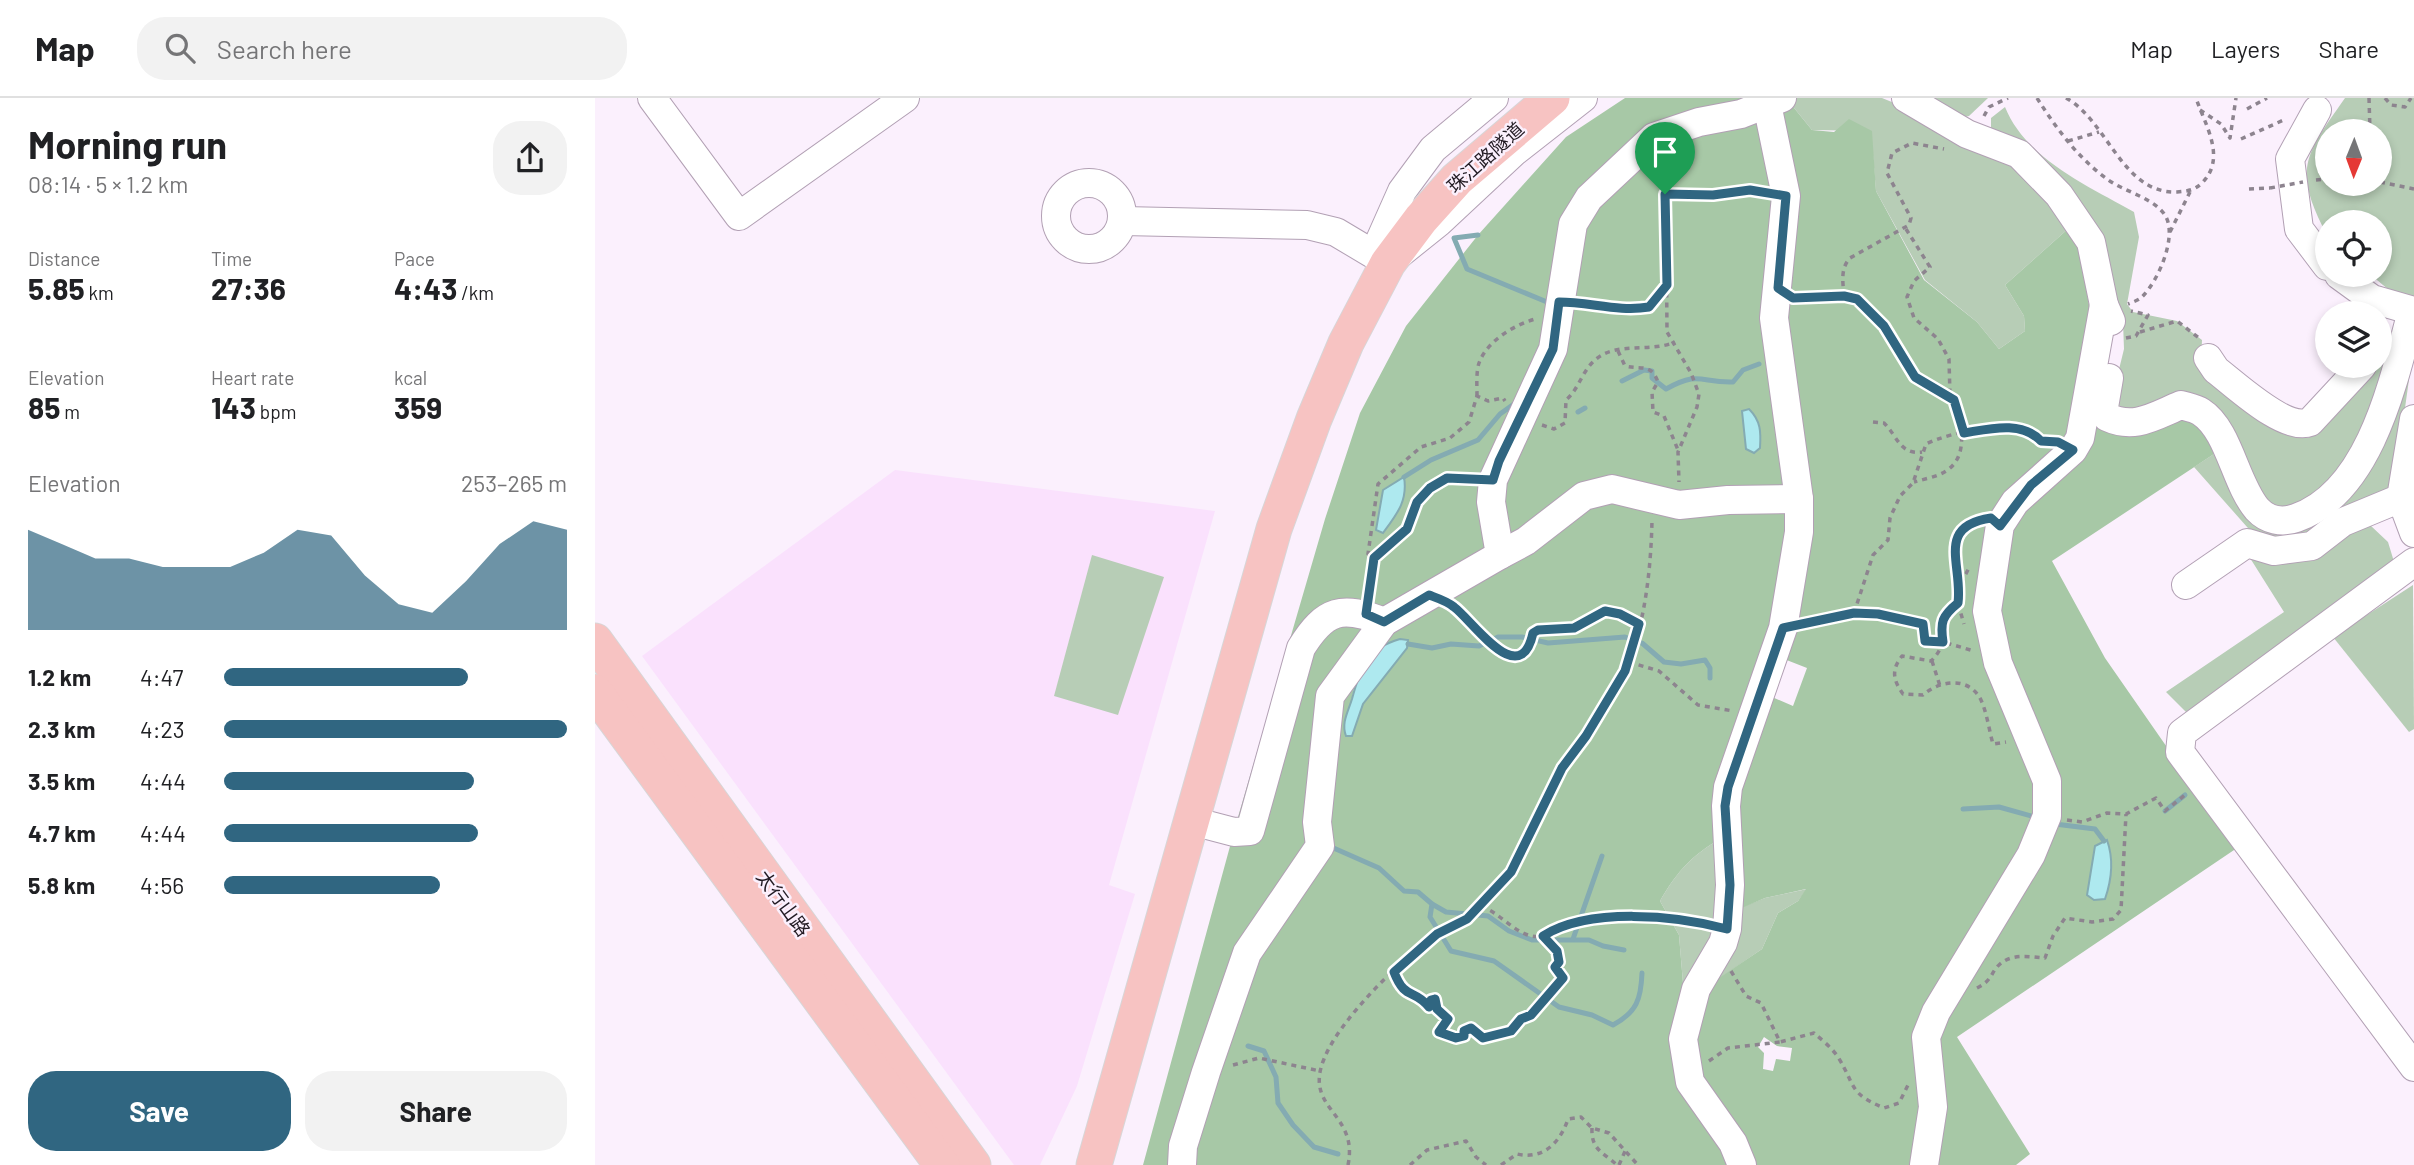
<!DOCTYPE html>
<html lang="en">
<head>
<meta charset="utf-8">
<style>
  body { margin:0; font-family:Barlow,"Noto Sans SC",sans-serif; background:#f2f2f2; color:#202124; height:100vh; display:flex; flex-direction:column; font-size:26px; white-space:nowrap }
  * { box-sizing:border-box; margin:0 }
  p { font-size:23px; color:#757577 }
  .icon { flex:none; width:38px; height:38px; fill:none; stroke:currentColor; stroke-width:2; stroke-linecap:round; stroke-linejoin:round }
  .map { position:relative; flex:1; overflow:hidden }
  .side { display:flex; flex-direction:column; background:#fff; width:595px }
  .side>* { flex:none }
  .needle { width:46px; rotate:181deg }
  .buttons { position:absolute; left:1720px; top:21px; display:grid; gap:14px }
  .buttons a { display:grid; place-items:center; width:77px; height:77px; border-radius:50%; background:#fff; box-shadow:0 4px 10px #0003; font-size:35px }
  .pin { position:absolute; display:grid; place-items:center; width:60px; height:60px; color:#fff; margin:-72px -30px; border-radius:50% 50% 50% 0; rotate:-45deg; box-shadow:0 0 7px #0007 }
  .pin .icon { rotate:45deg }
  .round { display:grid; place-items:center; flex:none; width:74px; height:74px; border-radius:28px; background:#f2f2f2 }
  .summary { display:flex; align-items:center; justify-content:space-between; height:119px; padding:0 28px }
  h1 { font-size:38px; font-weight:700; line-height:52px }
  .stats { display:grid; grid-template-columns:repeat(3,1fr); gap:10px; height:119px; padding:7px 28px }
  .stats div { display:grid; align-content:center }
  .stats b { font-size:30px; font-weight:700 }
  .stats small { font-size:19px; font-weight:400 }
  .stats p { font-size:19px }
  .chart { height:196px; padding:14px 28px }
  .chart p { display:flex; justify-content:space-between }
  .chart svg { width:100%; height:126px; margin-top:7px; fill:#306681; opacity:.7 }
  .action { display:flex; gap:14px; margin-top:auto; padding:14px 28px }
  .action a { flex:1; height:80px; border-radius:28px; background:#306681; color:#fff; font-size:28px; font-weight:700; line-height:80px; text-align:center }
  .action a+a { background:#f2f2f2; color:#202124 }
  ul { padding:0 28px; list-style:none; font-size:23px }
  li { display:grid; grid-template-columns:112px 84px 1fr; align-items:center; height:52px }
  li i { height:18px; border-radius:9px; background:#306681 }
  header { display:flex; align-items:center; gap:42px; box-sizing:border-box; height:98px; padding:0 35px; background:#fff; border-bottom:2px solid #e0e0e0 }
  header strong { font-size:33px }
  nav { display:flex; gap:38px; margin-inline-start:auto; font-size:24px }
  .search { width:490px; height:63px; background:#f2f2f2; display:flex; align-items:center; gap:18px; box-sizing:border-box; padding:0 24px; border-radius:28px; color:#757577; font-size:26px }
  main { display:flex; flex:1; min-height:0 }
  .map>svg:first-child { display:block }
  .built { fill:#fae1fd }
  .green { fill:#b7cdb6; fill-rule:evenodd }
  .forest { fill:#a7c8a6; fill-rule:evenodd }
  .water { fill:#aee9ef; stroke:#84abb2; stroke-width:2 }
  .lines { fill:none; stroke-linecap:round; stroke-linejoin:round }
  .stream { stroke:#84abb2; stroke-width:5 }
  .minor-casing { stroke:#b2a0b4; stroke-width:30 }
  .major-casing { stroke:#d7d6d7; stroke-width:37 }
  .path { stroke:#8d848f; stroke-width:3.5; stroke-dasharray:5 5; stroke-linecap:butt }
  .minor { stroke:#fff; stroke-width:28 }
  .major { stroke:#f7c3c2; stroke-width:35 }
  .path-bridge { stroke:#8d848f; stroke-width:3.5; stroke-dasharray:5 5; stroke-linecap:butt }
  .route-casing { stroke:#fff; stroke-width:14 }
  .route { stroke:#306681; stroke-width:9 }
  .labels { text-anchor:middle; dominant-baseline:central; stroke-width:5; stroke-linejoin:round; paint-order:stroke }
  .street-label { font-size:19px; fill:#221b23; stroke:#fbf0fd }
</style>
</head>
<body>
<header>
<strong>Map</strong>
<div class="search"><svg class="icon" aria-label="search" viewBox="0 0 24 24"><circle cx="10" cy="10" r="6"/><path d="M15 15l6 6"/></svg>Search here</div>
<nav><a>Map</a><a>Layers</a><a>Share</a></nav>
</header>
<main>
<section class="side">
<div class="summary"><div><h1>Morning run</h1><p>08:14 · 5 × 1.2 km</p></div><a class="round"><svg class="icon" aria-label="share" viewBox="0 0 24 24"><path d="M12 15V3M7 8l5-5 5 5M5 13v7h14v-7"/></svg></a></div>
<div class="stats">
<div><p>Distance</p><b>5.85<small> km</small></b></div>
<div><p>Time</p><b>27:36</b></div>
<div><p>Pace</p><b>4:43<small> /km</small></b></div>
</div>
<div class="stats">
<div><p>Elevation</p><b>85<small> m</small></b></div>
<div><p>Heart rate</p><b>143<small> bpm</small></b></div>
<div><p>kcal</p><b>359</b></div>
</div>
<div class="chart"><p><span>Elevation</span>253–265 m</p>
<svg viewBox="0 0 160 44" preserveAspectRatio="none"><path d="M0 44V9L10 14L20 19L30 19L40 22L50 22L60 22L70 17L80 9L90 11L100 25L110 35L120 38L130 27L140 14L150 6L160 9V44z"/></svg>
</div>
<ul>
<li><b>1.2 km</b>4:47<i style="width:71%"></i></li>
<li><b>2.3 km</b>4:23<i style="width:100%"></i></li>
<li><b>3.5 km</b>4:44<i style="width:73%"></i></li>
<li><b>4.7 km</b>4:44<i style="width:74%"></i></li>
<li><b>5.8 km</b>4:56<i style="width:63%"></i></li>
</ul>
<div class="action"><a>Save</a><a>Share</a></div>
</section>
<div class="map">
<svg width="1819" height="1067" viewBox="0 0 1819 1067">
  <rect width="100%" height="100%" fill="#fbf0fd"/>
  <!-- built -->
  <polygon class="built" points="300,372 620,413 514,787 540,796 482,988 445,1067 419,1067 47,558"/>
  <!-- green -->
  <g class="green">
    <polygon points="1191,0 1287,0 1309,9 1407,60 1443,87 1474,130 1410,187 1429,218 1430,233 1404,251 1382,224 1330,182 1281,93 1276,33 1217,32"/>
    <polygon points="1330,0 1393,0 1374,18 1361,21"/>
    <path d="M1750,0H1819V206L1812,207L1776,177H1785V124H1732V137C1697,71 1710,57 1750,0ZM1732,33H1785V86H1732Z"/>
    <path d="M1410,9C1431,61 1493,88 1539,114L1544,139L1532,206L1538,214L1582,223L1607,242L1606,263L1619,281L1688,336L1713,340L1723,333L1801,248L1783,305L1747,370L1710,405L1692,411L1667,403L1619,311L1542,318L1522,312L1517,300L1529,251L1528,224L1500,131L1396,31V20Z"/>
    <polygon points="1819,246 1800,381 1787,396 1696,444 1660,438 1599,369 1619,356 1625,357 1662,428 1766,381 1782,360"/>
    <polygon points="1775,427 1793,444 1800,467 1596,619 1571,594 1689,514 1655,460"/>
    <polygon points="497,457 569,479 523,617 459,598"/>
    <polygon points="1818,487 1819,631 1814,634 1738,539"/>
    <path d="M1120,744L1142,811L1170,800L1212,791L1203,803L1183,815L1167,851L1122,882L1088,885L1084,837L1065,803C1080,777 1094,760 1120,744Z"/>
  </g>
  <!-- forest -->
  <path class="forest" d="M1030,0H1191L1217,32L1239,34L1254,21L1277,33L1281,93L1329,182L1382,224L1404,251L1430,233L1429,218L1410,187L1474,130L1484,152L1495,212L1501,316L1516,336C1525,336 1535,336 1544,334C1582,321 1601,309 1619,356L1457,463L1510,560L1642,750L1362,939L1435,1056L1421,1067H548L643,719L730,421L765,315L811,228L883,137L971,39ZM812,550L768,606L757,638V599L764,572ZM1189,561L1212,570L1198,608L1177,599ZM1120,744L1142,812L1170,800L1211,791L1203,803L1183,815L1167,851L1121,882L1088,885L1084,837L1065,803C1080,777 1094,760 1120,744ZM1169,939L1182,948L1197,950L1195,963L1181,961L1178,973L1168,971L1169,955L1163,949Z"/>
  <!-- water -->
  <g class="water">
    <path d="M1154,311C1166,323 1166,334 1165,350L1159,355L1151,351L1147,313Z"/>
    <path d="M809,379C813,403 802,416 788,435L781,432L788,392Z"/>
    <path d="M805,541L813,542L812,550L768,606L757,638H751C746,625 753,614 757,601C765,571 772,550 805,541Z"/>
    <path d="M1512,742C1519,762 1517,781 1510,801L1499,802L1492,797L1500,748Z"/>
  </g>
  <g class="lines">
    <!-- stream -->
    <g class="stream">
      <polyline points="883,137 859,140 872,171 952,204"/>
      <path d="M1027,283L1049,272L1057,273V280L1071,291C1105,272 1105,285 1138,284L1148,272L1164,266"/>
      <polyline points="983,314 990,310"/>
      <polyline points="809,379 836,362 883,342 905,316 919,306 923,307"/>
      <polyline points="813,546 837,550 856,546 884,548 903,539 927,539 953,545 1030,539 1047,545 1069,564 1086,566 1110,562 1115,570 1115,580"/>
      <polyline points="1368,711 1404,709 1440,719"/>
      <polyline points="1570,713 1590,697"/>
      <polyline points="1460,726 1500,731 1509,743"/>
      <path d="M734,748L784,770L809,793L823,794L837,806L835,819L856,853L899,863L964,909L997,917L1018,927C1042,914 1046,901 1047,875"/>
      <polyline points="837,806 851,814 893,818 914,833 937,842 994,842 1008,848 1029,852"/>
      <polyline points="978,841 1007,758"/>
      <polyline points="653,948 669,953 681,979 683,1005 698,1027 719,1049 743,1056"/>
    </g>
    <!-- minor casing -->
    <g class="minor-casing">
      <g id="minor">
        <polyline points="57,0 144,118 310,0"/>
        <polyline points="1311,0 1372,36 1424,56 1464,97 1496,144 1509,207 1516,223"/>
        <polyline points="1722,12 1695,61 1704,131 1732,168"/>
        <circle cx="494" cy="118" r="33"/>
        <polyline points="528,123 712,127 741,134 793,165 844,124 919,54 988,0"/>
        <polyline points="779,156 807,93 838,51 899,0"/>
        <polyline points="1744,177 1777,201 1819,213"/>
        <path d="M1613,260L1621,272C1641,287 1690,334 1715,324L1767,268"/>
        <path d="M1514,280L1509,309L1512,319C1540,332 1559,318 1586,307C1592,309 1600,310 1606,314C1634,332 1640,385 1662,411C1672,422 1687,425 1701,420C1776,394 1799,281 1817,213"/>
        <polyline points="1819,321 1806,400 1819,435"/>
        <polyline points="905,457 931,443 989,398 1017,391 1084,407 1133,402 1204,401"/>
        <polyline points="1819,464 1587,635 1585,654 1819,969"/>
        <polyline points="1591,487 1652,445 1679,453 1717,448 1748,424 1806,400 1819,390"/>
        <path d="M597,723L639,734L655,733L706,550C730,511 747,507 789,524"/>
        <polyline points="587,1067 588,1048 611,974 652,855 725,748 722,724 735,598 789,524 905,457 896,404 898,382 958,251 978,126 994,100 1059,39 1104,24 1146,16 1187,0"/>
        <polyline points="1147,1067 1138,1045 1095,984 1088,941 1101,891 1128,845 1132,831 1135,787 1131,708 1133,689 1188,530 1204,434 1204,401 1179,220 1191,98 1172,6"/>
        <polyline points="1329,1067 1338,1009 1331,939 1341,914 1436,757 1452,718 1452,683 1403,565 1392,513 1405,427 1420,404 1478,352 1485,340 1509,207"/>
      </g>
    </g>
    <!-- major casing -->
    <g class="major-casing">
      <g id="major">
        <polyline points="0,543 378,1067"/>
        <polyline points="0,594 347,1067"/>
        <polyline points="499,1067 679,431 719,321 751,245 793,165 826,121 862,81 957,0"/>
      </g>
    </g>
    <!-- path -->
    <g class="path">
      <path d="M1442,0C1461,30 1483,60 1512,81C1529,94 1561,100 1571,119C1582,140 1563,183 1547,199C1544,202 1538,204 1533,206"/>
      <path d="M1471,0C1513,23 1527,96 1582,94C1591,93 1599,93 1607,85C1632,60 1610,27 1601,0"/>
      <polyline points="1774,0 1775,33"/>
      <polyline points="1790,0 1796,7 1810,9 1816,0"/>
      <polyline points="1652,11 1672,0"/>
      <polyline points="1605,12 1626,26 1635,40 1641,0"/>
      <polyline points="1389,18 1394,9 1413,0"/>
      <polyline points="1646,41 1691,21"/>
      <polyline points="1473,43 1504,34"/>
      <polyline points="1064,65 1071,109 1072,234 1096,275 1104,296 1102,309 1083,354 1084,384"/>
      <polyline points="1721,82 1732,81"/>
      <polyline points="1785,84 1819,91"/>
      <polyline points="1654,91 1675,90"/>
      <polyline points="1070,96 1168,94"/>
      <polyline points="1311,131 1335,169 1319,183 1312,199 1319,220 1343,241 1354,261 1355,298"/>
      <polyline points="1575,134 1595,94"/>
      <path d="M1249,198C1248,184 1245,171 1255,160L1314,127L1316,120L1292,75L1297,55L1317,45L1349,51"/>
      <path d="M1203,200L1249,198L1262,201L1289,228L1320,279L1359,302C1366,324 1375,358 1351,373C1342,379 1329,381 1319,384"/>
      <polyline points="988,204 1029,213 1054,209 1070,188"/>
      <polyline points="1545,234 1582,223 1604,240"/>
      <polyline points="1531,240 1541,238 1553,217 1536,213"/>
      <path d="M1023,253L1030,268C1047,272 1056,265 1063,284L1057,294L1058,314L1069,318L1083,352"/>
      <path d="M882,298C882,288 881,274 884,265C892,243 919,227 940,221"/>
      <path d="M1278,324L1289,325C1303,339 1305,357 1327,354"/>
      <path d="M947,327L959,331L970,325L971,302C984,291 987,273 1000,262C1021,243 1055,255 1080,244"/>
      <polyline points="875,379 852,380 835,390 822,404 812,431 779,460 773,456 783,386 826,349 855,340 874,324 882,298 893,303 908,300 910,303"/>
      <path d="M1385,421C1353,427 1361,460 1365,483C1366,490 1364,498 1363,505C1333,530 1360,540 1336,563L1307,558C1296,572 1298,582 1308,596L1328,597C1345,582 1374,578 1386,602C1392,615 1394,632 1398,646L1411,644"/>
      <polyline points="1366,485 1374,470"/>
      <polyline points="773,497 779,460"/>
      <polyline points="1363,506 1369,526"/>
      <path d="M860,510L900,551C917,564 934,555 938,535L943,532L979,530L1010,513L1025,516L1044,526"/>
      <path d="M1259,515L1278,457L1293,442L1295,420L1305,398L1318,385L1331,346C1358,333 1423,319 1445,343H1453"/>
      <polyline points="1210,526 1259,515 1283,516 1329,526 1330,543 1348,544 1379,553"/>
      <polyline points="1337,563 1345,588"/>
      <polyline points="1034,564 1064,573 1103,607 1138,613"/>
      <polyline points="1472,722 1487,724 1512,715 1531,716 1561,700 1570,713 1590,697"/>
      <path d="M886,809C906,813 923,843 948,838C959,836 970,825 982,823C1015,816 1079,818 1112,826"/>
      <path d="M1136,873L1151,898L1166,905L1185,944L1219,935C1227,942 1237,950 1243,959C1261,988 1253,995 1289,1010L1304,1005L1313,987"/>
      <path d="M799,874C810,903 819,890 834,909L836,902L840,901L842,911L853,921L844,935L861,940L869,938V933L876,930L888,940L916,933L926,921L942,911L968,880L960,868L964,864L962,853L948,838"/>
      <path d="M1382,890C1398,882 1395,875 1405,866C1418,855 1435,859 1450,860L1458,838L1470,820L1497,824L1518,821L1526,812L1531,716"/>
      <polyline points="1114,963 1133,950 1185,944"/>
      <polyline points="638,967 664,960 725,973"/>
      <path d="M997,1030C996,1052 1008,1054 1022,1067"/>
      <path d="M753,1067C764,1014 708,1012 729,961C744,922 807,860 842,836C856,827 870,824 883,812C920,777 930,738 953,695C976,653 1010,617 1030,573C1050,528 1056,471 1057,422"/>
      <polyline points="815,1067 832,1052 871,1043 881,1059 891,1067"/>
      <path d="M906,1067L922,1056C948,1062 965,1045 973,1021L986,1019L997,1030L1014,1035L1043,1067"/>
      <polyline points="1024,1067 1031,1051"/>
    </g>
    <!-- minor -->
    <use href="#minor" class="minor"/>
    <!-- major -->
    <use href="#major" class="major"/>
    <!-- path-bridge -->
    <polyline class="path-bridge" points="1675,90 1708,84"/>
  </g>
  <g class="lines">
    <!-- route casing -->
    <g class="route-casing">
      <path id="route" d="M1155,92L1191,98L1183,190L1198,200L1249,198L1262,201L1289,228L1320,279L1359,302L1369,335C1394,331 1426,322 1446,343L1463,344L1478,352L1436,387L1405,428L1396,420C1340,428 1368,467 1363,505C1347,518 1345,524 1348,544L1330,543L1328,526L1283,516L1259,515L1188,530L1133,689L1130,708L1135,787L1132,831C1081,817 994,809 948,838L962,853L964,864L960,869L968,880L936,917L926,921L916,933L888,940L876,930L869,933V938L861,940L844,934L853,921L842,911L840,901L836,902L834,909C819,890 810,903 799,874L842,836L872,821L916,774L967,670L991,638L1030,573L1044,526L1025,516L1010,513L979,530L943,532L938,535C925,594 878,523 859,509C852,503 842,500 834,497L789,524L771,516L779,460L812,431L822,404L835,390L852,380L898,382L904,363L958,251L964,204C995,204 1023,214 1054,209L1072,187L1070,96L1118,97Z"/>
    </g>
    <!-- route -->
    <use href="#route" class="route"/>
  </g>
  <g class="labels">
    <!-- street labels -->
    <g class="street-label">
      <text transform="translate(890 59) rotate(-42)">珠江路隧道</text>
      <text transform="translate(189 805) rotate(54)">太行山路</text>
    </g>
  </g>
</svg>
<div class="buttons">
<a><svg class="needle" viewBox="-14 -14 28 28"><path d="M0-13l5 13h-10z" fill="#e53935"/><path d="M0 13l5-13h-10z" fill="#757577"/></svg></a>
<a><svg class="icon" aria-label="locate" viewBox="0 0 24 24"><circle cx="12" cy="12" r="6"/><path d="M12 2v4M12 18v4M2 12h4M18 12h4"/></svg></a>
<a><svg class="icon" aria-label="layers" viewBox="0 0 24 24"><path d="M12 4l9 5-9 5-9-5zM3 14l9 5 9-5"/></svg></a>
</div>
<div class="pin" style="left:1070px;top:96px;background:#1e9e55"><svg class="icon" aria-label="arrive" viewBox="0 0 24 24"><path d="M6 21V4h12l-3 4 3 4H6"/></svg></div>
</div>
</main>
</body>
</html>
